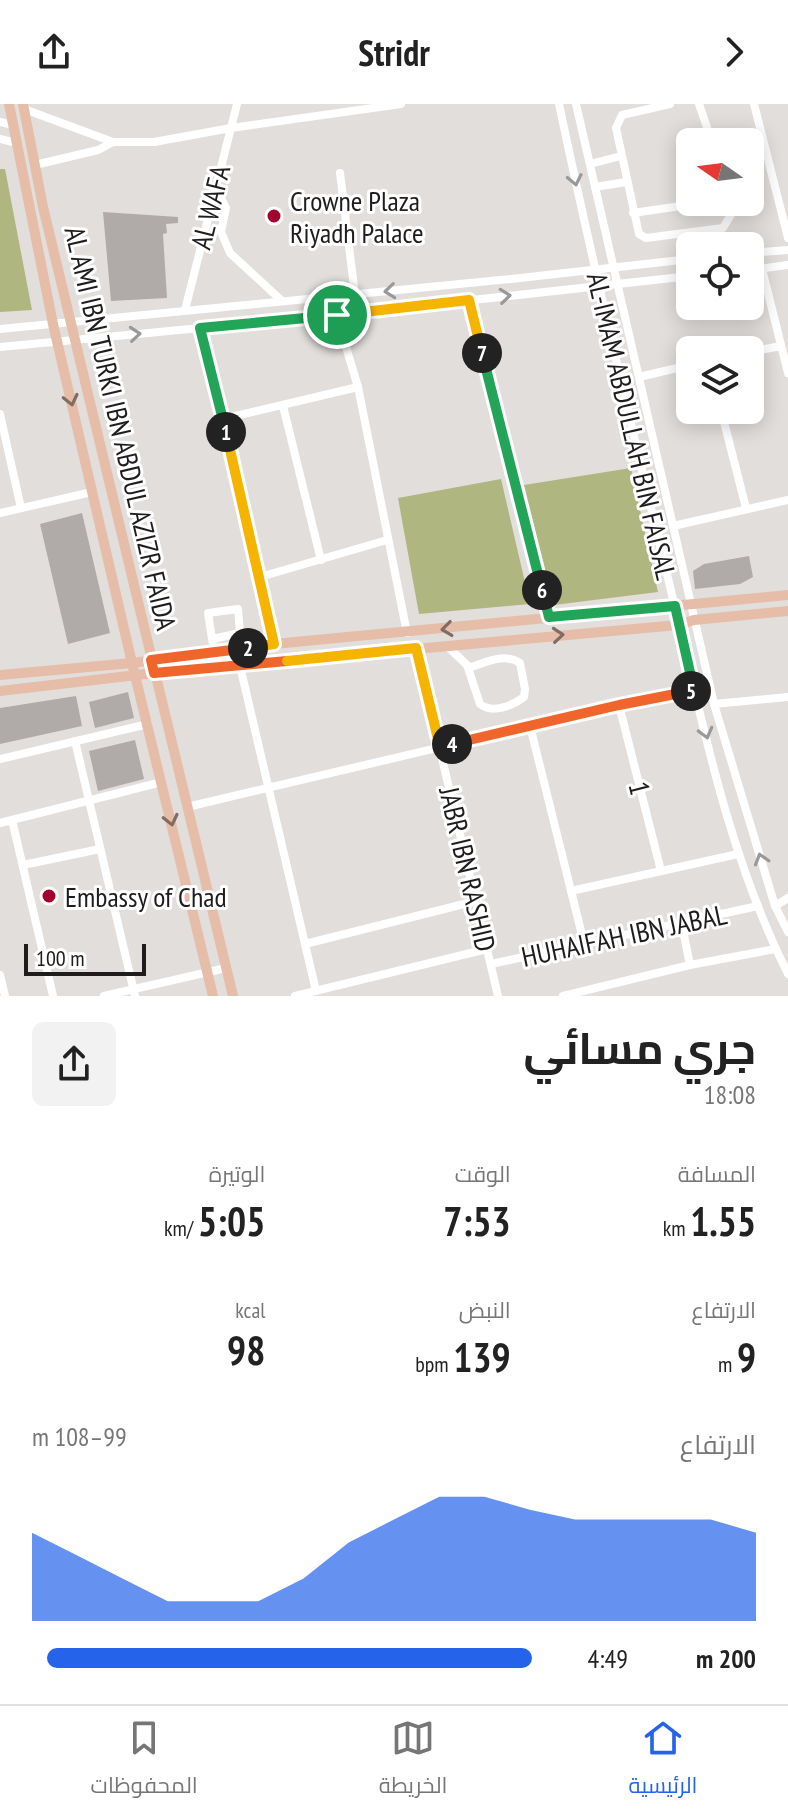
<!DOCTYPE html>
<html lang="ar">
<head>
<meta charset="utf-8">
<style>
  body { margin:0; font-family:"PT Sans Narrow",Cairo,sans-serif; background:#f2f2f2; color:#222; direction:rtl; height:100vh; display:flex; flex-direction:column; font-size:30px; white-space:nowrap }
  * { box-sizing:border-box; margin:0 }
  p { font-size:26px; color:#767676 }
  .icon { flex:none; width:44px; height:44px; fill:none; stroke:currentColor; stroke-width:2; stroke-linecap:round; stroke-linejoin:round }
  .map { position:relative; height:892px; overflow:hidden; direction:ltr }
  .drawer { display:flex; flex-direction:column; background:#fff; flex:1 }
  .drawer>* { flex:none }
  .needle { width:52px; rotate:284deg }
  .fabs { position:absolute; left:676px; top:24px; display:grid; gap:16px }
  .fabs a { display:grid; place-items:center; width:88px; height:88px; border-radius:12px; background:#fff; box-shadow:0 4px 20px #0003; font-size:40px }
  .scale { position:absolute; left:24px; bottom:20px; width:122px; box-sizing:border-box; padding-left:8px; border:4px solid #1e1c1c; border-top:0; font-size:22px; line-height:28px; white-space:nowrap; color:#1e1c1c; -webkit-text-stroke:6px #fff; paint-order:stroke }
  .pin { position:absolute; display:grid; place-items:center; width:68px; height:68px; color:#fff; margin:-34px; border:4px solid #fff; border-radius:50%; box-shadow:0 2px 8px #0007 }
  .km { position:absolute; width:40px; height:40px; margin:-20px; border-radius:50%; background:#222; color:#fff; font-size:22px; line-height:40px; text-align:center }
  .round { display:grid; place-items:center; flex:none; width:84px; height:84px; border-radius:12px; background:#f2f2f2 }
  .head { display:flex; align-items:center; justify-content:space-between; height:136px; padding:0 32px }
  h1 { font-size:44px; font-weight:700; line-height:60px }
  .figures { display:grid; grid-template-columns:repeat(3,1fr); gap:12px; height:136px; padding:8px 32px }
  .figures div { display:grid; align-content:center }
  .figures b { font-size:40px; font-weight:700 }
  .figures small { font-size:22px; font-weight:400 }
  .figures p { font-size:22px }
  .chart { height:224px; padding:16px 32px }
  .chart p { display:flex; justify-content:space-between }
  .chart svg { width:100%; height:144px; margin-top:8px; fill:#2563eb; opacity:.7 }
  ul { padding:0 32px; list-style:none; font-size:26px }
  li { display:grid; grid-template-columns:128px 96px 1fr; align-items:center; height:60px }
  li i { height:20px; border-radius:10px; background:#2563eb }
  header { display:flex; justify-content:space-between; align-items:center; height:104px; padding:0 32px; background:#fff; font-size:36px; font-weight:700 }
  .tab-bar { display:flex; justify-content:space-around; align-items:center; height:112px; border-top:2px solid #e0e0e0; background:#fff; font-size:22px; color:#767676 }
  .tab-bar a { display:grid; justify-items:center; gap:4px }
  .tab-bar .current { color:#2563eb }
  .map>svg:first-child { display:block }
  .green { fill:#afb680 }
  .building { fill:#b0aba9 }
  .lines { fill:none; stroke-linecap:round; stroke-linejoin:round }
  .minor { stroke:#fff; stroke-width:8 }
  .major { stroke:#e6bda9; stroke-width:10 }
  .oneway { stroke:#9a9999 }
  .oneway2 { stroke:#826c62 }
  .split-1-casing { stroke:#fff; stroke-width:16 }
  .split-2-casing { stroke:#fff; stroke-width:16 }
  .split-3-casing { stroke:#fff; stroke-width:16 }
  .split-4-casing { stroke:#fff; stroke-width:16 }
  .split-5-casing { stroke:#fff; stroke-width:16 }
  .split-6-casing { stroke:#fff; stroke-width:16 }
  .split-7-casing { stroke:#fff; stroke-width:16 }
  .split-8-casing { stroke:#fff; stroke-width:16 }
  .split-1 { stroke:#22a559; stroke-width:10 }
  .split-2 { stroke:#f5b400; stroke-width:10 }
  .split-3 { stroke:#f0652b; stroke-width:10 }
  .split-4 { stroke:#f5b400; stroke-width:10 }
  .split-5 { stroke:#f0652b; stroke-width:10 }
  .split-6 { stroke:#22a559; stroke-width:10 }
  .split-7 { stroke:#22a559; stroke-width:10 }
  .split-8 { stroke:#f5b400; stroke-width:10 }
  .poi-dot { fill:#a2022d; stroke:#fff; stroke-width:3 }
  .labels { text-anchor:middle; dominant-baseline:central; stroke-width:6; stroke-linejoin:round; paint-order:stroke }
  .poi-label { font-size:28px; fill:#1e1c1c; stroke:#fff; text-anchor:start }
  .street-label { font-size:28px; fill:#1e1c1c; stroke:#fff }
</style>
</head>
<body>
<header><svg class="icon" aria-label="forward" viewBox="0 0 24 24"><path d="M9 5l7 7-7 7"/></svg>Stridr<svg class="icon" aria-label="share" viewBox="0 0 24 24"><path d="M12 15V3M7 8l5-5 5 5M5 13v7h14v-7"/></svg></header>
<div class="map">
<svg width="788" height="892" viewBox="0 0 788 892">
  <rect width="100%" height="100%" fill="#e2dedb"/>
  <!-- green -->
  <g class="green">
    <polygon points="0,65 5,65 32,206 0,208"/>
    <polygon points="631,364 658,488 554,501 524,381"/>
    <polygon points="501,375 530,500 419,510 398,394"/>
  </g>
  <!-- building -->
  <g class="building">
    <polygon points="103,108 178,113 178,119 166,120 167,129 163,130 167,194 111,197"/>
    <polygon points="82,409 110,529 68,540 40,420"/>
    <polygon points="749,452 753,473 740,480 695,485 693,467 704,460"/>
    <polygon points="128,588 134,614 95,624 89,598"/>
    <polygon points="76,592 82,622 0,640 0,604"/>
    <polygon points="135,636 144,675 98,687 89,647"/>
  </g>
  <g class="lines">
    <!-- minor -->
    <g class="minor">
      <path d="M559,0C594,166 633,330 673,495C703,622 729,753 788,870"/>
      <polyline points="576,0 714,600 775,802 788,828"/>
      <polyline points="670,0 622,11 616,24 639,130 646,134 723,124 732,109 729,98"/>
      <polyline points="699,0 712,38"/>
      <polyline points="754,0 788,134"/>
      <polyline points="24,5 113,38"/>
      <polyline points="0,18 12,21"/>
      <polyline points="0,35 17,39"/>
      <polyline points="590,60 621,52"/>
      <polyline points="35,61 98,46 113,38 154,38 231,24 401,0"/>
      <polyline points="340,69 355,191"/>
      <polyline points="215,82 226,104 221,128 230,149 282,197"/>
      <polyline points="595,83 626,78"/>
      <polyline points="633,109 708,98"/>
      <polyline points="750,149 788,146"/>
      <polyline points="762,165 788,269"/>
      <polyline points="750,166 788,161"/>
      <polyline points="331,193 358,283 407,529"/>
      <polyline points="469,196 549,513"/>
      <polyline points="185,206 237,0"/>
      <polyline points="200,224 223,315 274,540"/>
      <polyline points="0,225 511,175 690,155"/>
      <polyline points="0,243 337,211 690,172"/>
      <polyline points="750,248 781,242"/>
      <polyline points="639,273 690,261"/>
      <polyline points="283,302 321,456"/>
      <polyline points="721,306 746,404"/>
      <polyline points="0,310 21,404"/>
      <polyline points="223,315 358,283"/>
      <polyline points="0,409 92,388"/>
      <polyline points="673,422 788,396"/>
      <polyline points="260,473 387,436"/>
      <polyline points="212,535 240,529 238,505 208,509 214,548"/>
      <path d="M447,542L467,561L480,600C492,610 512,602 524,593L525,585L520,559C504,548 485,559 468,564"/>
      <polyline points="416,544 498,892"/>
      <polyline points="240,562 316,887"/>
      <polyline points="714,600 788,593"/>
      <polyline points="619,601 661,767"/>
      <polyline points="530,622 584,839"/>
      <polyline points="75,637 135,892"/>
      <polyline points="0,655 148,620"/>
      <polyline points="187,703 619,601 694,586"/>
      <polyline points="12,716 53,892"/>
      <polyline points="0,719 162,678"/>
      <polyline points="23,761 100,745"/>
      <polyline points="571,787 738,750"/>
      <polyline points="775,802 788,794"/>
      <polyline points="681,816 690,861"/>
      <polyline points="305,840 476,797"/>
      <polyline points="491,860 758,802"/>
      <polyline points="0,871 5,892"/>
      <polyline points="104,892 226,864"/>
      <polyline points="295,892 487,845"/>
      <polyline points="563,892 690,861 775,845"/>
    </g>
    <!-- major -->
    <g class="major">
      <polyline points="9,0 53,220 132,559 213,892"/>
      <polyline points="23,0 43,103 233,892"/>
      <polyline points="0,571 132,559 274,540 788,491"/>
      <polyline points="0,587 154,569 678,521 694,516 788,507"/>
    </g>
  </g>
  <!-- one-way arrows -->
  <defs><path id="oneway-chevron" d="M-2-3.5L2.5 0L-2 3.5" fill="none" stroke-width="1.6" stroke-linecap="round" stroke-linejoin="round" transform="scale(2)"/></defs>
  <g class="oneway">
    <use href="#oneway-chevron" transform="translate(575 76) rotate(78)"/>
    <use href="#oneway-chevron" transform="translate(390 187) rotate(174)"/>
    <use href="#oneway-chevron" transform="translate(505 192) rotate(-6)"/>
    <use href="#oneway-chevron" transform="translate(135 230) rotate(-5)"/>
    <use href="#oneway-chevron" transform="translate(706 629) rotate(75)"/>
    <use href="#oneway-chevron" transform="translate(761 755) rotate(-107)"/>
  </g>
  <g class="oneway2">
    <use href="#oneway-chevron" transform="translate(71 296) rotate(77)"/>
    <use href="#oneway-chevron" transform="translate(447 525) rotate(173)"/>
    <use href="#oneway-chevron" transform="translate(558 531) rotate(-5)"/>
    <use href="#oneway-chevron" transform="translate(171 716) rotate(77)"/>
  </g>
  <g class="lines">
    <!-- split-1 casing -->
    <g class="split-1-casing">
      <polyline id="split-1" points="226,328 200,224 337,211"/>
    </g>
    <!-- split-2 casing -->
    <g class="split-2-casing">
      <polyline id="split-2" points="226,328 274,540 248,544"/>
    </g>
    <!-- split-3 casing -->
    <g class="split-3-casing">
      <polyline id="split-3" points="248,544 151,556 154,569 287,557"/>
    </g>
    <!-- split-4 casing -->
    <g class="split-4-casing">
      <polyline id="split-4" points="287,557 416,544 440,643 452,640"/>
    </g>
    <!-- split-5 casing -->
    <g class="split-5-casing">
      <polyline id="split-5" points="452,640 619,601 691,587"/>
    </g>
    <!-- split-6 casing -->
    <g class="split-6-casing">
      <polyline id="split-6" points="542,486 549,513 675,502 694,586 691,587"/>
    </g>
    <!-- split-7 casing -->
    <g class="split-7-casing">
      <polyline id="split-7" points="482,249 542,486"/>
    </g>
    <!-- split-8 casing -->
    <g class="split-8-casing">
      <polyline id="split-8" points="337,211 469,196 482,249"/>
    </g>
    <!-- split-1 -->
    <use href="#split-1" class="split-1"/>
    <!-- split-2 -->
    <use href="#split-2" class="split-2"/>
    <!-- split-3 -->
    <use href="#split-3" class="split-3"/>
    <!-- split-4 -->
    <use href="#split-4" class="split-4"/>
    <!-- split-5 -->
    <use href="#split-5" class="split-5"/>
    <!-- split-6 -->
    <use href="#split-6" class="split-6"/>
    <!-- split-7 -->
    <use href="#split-7" class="split-7"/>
    <!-- split-8 -->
    <use href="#split-8" class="split-8"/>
  </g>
  <!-- markers -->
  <g class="poi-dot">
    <circle cx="274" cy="112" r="8"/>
    <circle cx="49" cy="792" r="8"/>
  </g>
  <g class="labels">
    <!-- poi labels -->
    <g class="poi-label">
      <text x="290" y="96">Crowne Plaza<tspan x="290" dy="32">Riyadh Palace</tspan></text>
      <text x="65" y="792">Embassy of Chad</text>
    </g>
    <!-- street labels -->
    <g class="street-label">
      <text transform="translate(210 103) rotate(-76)">AL WAFA</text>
      <text transform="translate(632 322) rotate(77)">AL-IMAM ABDULLAH BIN FAISAL</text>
      <text transform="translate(121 324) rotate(77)">AL AMI IBN TURKI IBN ABDUL AZIZR FAIDA</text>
      <text transform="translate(640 684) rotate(76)">1</text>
      <text transform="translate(468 765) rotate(77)">JABR IBN RASHID</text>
      <text transform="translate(624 831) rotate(-12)">HUHAIFAH IBN JABAL</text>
    </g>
  </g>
</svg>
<div class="fabs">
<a><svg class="needle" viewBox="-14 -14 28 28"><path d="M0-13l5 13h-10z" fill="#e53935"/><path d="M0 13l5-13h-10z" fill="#767676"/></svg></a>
<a><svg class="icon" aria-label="locate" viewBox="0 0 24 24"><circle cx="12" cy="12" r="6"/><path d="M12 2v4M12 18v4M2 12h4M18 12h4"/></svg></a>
<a><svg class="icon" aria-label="layers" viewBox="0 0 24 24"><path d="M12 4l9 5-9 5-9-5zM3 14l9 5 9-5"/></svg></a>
</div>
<div class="scale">100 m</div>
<div class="pin" style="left:337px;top:211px;background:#1e9e55"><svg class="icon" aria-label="arrive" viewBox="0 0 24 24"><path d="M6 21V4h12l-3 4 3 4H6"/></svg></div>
<b class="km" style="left:226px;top:328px">1</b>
<b class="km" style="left:248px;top:544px">2</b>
<b class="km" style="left:452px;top:640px">4</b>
<b class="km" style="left:691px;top:587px">5</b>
<b class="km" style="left:542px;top:486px">6</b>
<b class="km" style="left:482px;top:249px">7</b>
</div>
<section class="drawer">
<div class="head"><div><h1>جري مسائي</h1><p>18:08</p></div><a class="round"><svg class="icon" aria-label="share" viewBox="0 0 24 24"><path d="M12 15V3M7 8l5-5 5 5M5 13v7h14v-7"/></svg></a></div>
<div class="figures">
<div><p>المسافة</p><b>1.55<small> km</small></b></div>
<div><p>الوقت</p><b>7:53</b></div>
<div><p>الوتيرة</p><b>5:05<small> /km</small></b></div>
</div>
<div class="figures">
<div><p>الارتفاع</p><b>9<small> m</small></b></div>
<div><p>النبض</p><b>139<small> bpm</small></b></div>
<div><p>kcal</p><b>98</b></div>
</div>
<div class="chart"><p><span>الارتفاع</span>99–108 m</p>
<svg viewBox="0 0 160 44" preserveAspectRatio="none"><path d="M0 44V17L10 24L20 31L30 38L40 38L50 38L60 31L70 20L80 13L90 6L100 6L110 10L120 13L130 13L140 13L150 13L160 17V44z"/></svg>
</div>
<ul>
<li><b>200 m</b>4:49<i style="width:97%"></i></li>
</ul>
</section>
<nav class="tab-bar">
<a class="current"><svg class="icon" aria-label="home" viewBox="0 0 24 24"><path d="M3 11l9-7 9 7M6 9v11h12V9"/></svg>الرئيسية</a>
<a><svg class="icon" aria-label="map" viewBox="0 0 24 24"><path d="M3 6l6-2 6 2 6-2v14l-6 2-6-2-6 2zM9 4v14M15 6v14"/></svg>الخريطة</a>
<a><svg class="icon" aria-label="saved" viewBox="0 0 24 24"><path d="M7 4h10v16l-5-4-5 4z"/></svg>المحفوظات</a>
</nav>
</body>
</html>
